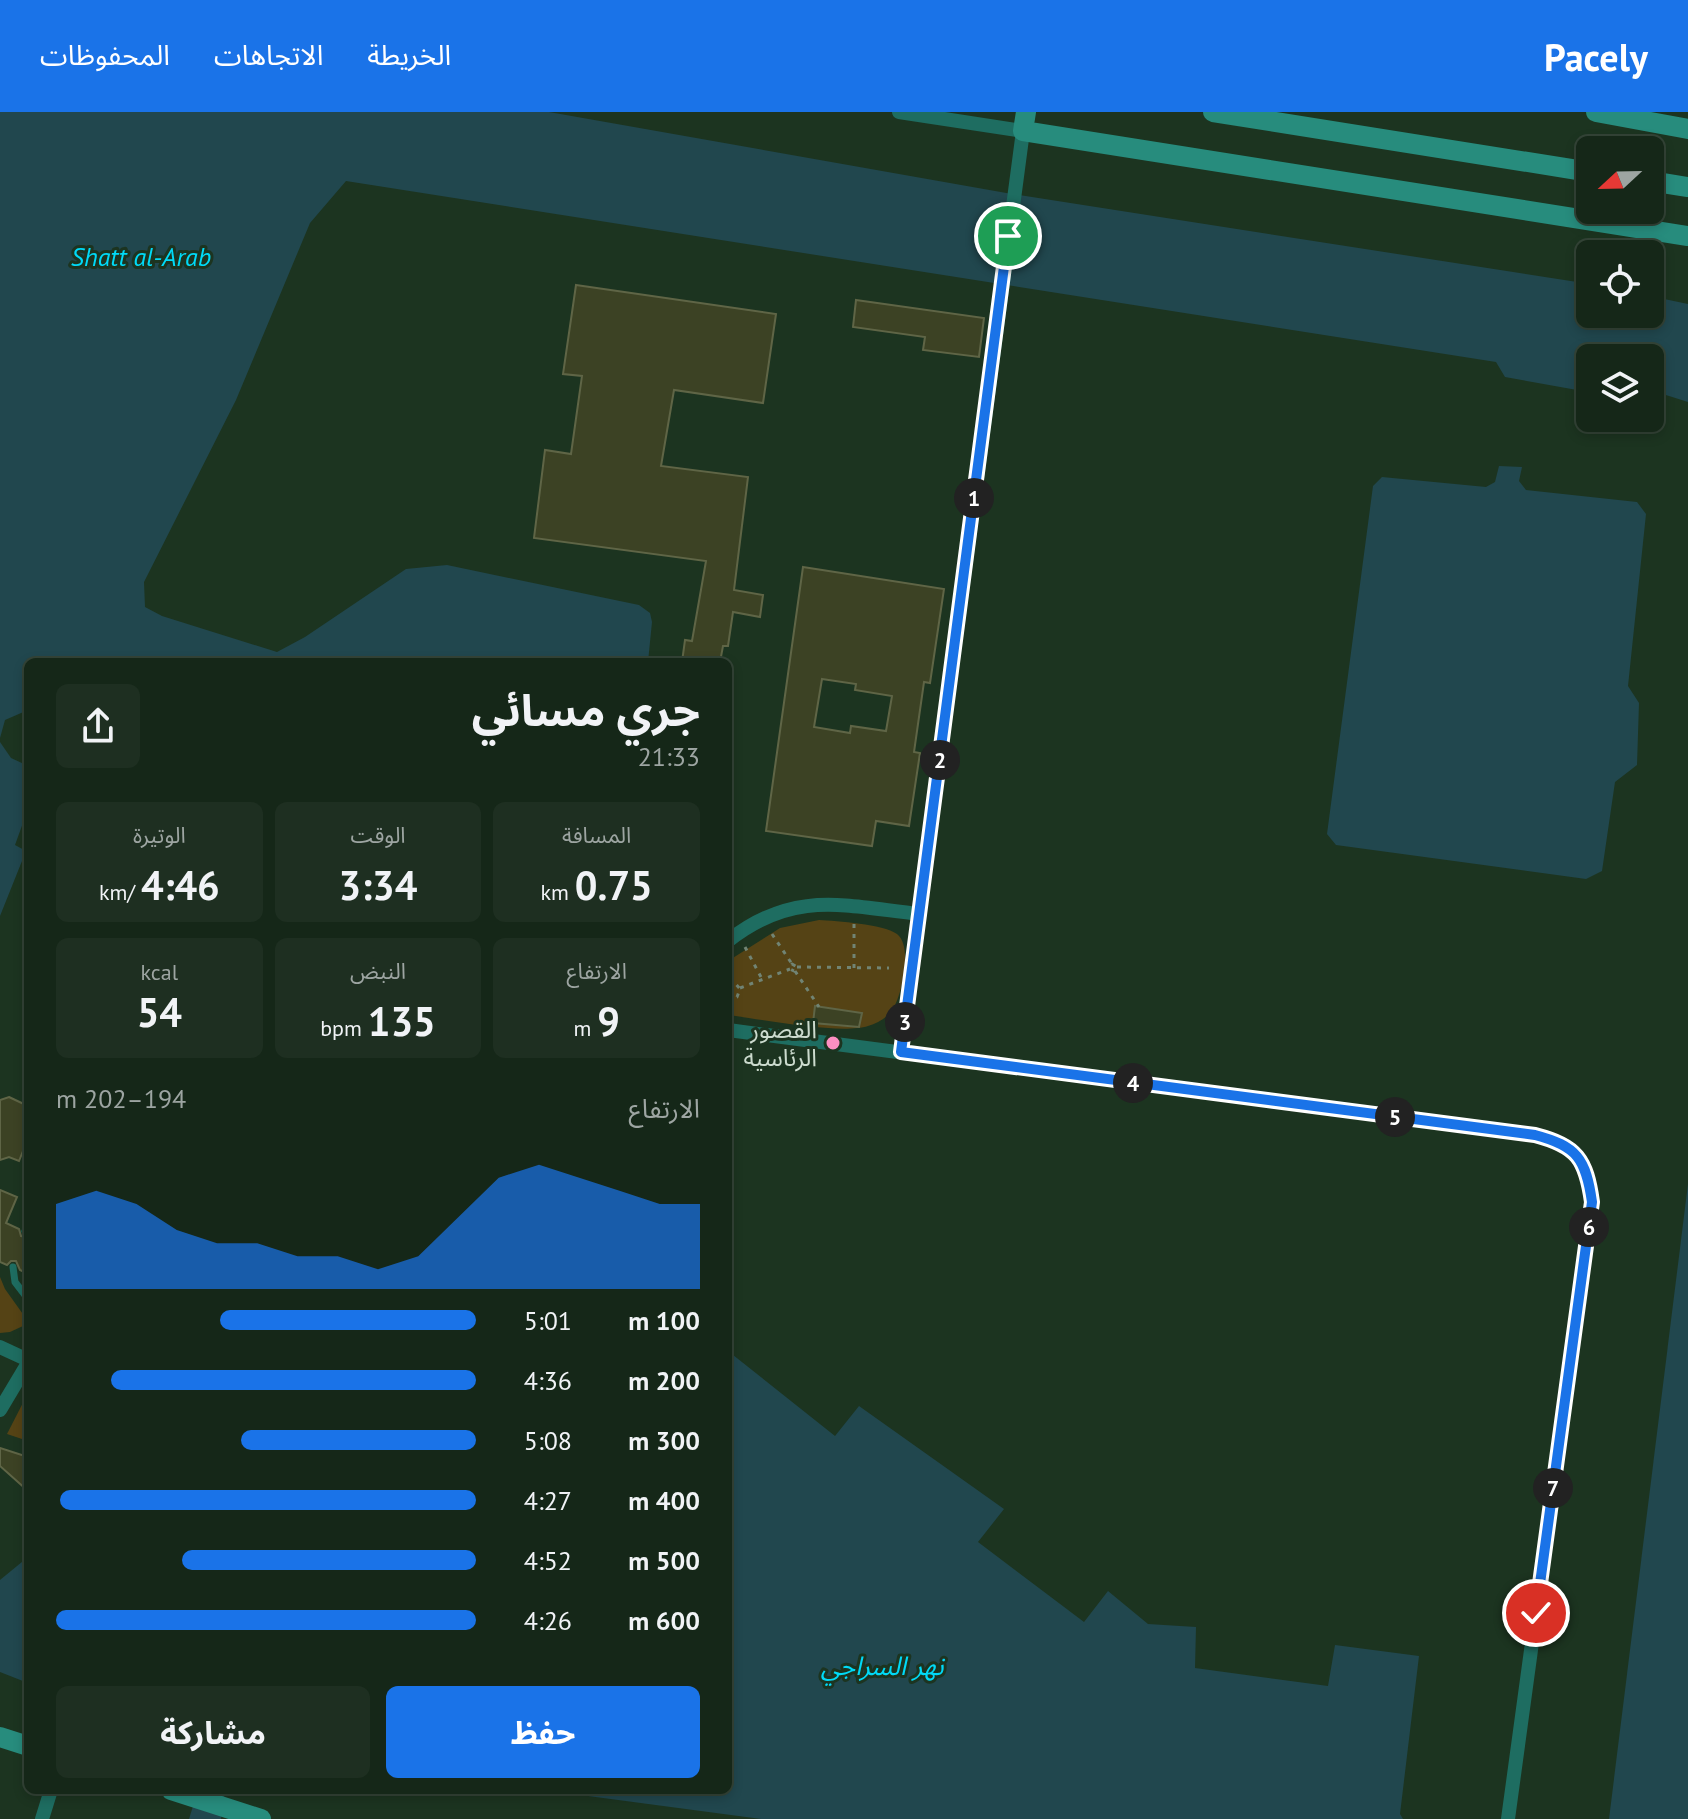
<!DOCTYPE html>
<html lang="ar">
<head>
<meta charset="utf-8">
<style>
  body { margin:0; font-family:"PT Sans","Noto Sans Arabic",sans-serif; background:#1e2f21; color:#f1f3f6; direction:rtl; height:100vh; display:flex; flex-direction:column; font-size:30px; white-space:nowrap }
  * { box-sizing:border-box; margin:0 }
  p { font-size:26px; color:#9da5a2 }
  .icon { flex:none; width:44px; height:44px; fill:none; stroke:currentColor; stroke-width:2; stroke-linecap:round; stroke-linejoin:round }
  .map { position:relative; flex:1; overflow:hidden; direction:ltr }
  .side { position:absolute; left:24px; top:546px; width:708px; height:1136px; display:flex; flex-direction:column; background:#152718; border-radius:12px; box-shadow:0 4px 12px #0003,0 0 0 2px #344437; direction:rtl }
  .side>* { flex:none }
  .needle { width:52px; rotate:248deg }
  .tools { position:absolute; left:1576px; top:24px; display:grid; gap:16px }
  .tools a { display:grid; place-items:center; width:88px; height:88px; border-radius:12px; background:#152718; box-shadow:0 4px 12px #0003,0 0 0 2px #344437; font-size:40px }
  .pin { position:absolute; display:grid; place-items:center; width:68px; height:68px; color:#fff; margin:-34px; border:4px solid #fff; border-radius:50%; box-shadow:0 2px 8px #0007 }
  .km { position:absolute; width:40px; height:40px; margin:-20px; border-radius:50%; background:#222; color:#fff; font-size:22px; line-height:40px; text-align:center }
  .round { display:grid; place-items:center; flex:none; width:84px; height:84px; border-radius:12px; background:#1e2f21 }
  .headline { display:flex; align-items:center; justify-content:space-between; height:136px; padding:0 32px }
  h1 { font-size:44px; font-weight:700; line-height:60px }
  .figures { display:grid; grid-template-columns:repeat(3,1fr); gap:12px; height:136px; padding:8px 32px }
  .figures div { display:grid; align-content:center; border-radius:12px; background:#1e2f21; text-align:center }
  .figures b { font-size:40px; font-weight:700 }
  .figures small { font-size:22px; font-weight:400 }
  .figures p { font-size:22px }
  .chart { height:224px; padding:16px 32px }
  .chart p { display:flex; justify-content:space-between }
  .chart svg { width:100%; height:144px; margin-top:8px; fill:#1a73e8; opacity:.7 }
  .button { display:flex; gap:16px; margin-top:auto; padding:16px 32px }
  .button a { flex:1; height:92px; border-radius:12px; background:#1a73e8; color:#fff; font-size:32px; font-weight:700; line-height:92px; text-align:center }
  .button a+a { background:#1e2f21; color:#f1f3f6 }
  ul { padding:0 32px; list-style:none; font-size:26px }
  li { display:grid; grid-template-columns:128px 96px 1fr; align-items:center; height:60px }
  li i { height:20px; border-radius:10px; background:#1a73e8 }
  header { display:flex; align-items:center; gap:48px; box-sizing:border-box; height:112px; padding:0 40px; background:#1a73e8; color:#fff }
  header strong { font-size:38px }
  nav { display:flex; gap:44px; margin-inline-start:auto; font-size:28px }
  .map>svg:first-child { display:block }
  .green { fill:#554315 }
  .water { fill:#21474e }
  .building { fill:#3c4224; stroke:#5f6546; stroke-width:2; fill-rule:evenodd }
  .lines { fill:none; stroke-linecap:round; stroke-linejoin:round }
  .path { stroke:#718474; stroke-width:3; stroke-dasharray:4 6; stroke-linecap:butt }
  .lane { stroke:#1e6d61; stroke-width:7 }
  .street { stroke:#1e6d61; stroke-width:14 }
  .secondary { stroke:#278c7d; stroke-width:20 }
  .route-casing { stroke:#fff; stroke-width:16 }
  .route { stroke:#1a73e8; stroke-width:10 }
  .poi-dot { fill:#fc8fc1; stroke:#1c3420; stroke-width:3 }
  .labels { text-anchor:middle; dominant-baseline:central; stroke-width:6; stroke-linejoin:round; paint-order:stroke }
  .poi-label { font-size:24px; fill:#ccdbce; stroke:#1c3420; text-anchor:end }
  .water-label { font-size:26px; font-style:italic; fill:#00daf7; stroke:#1c3420 }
</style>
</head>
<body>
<header>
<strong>Pacely</strong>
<nav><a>الخريطة</a><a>الاتجاهات</a><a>المحفوظات</a></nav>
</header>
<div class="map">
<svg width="1688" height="1707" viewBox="0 0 1688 1707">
  <rect width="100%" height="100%" fill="#1c3420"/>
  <!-- green -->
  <g class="green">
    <path d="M819,808C837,809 883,812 897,822C913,834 902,883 893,897C887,906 878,911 868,914C840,923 760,907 728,903V849L780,816Z"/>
    <polygon points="0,1165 5,1177 25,1205 23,1214 10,1220 0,1221"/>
    <polygon points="28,1281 28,1329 7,1322"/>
  </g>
  <!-- water -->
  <g class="water">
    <polygon points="0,0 549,0 1012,82 1590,172 1590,202 1650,202 1650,184 1688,192 1688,290 1650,278 1650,246 1590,246 1590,269 1577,278 1505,265 1496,250 346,69 310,111 236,288 144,470 145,495 162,504 277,540 305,525 406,457 447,453 639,493 650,501 652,510 648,550 28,550 28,598 5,608 0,626"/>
    <polygon points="1499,354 1522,355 1519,369 1526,378 1637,390 1646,402 1628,574 1639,591 1637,653 1615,670 1602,759 1586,767 1336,733 1327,722 1373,374 1382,365 1486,375 1495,370"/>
    <polygon points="0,630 11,646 24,652 28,658 28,697 15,733 26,739 0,804"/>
    <polygon points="1688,1072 1688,1707 1609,1707"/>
    <polygon points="728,1239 835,1324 859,1294 1004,1397 978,1430 1084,1510 1108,1479 1148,1512 1196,1515 1195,1556 1328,1574 1335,1533 1419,1544 1400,1702 1403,1707 761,1707 543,1678 728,1678"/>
    <polygon points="28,1445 28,1571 0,1560 0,1468"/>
    <polygon points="198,1678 225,1678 221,1707 189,1707"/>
  </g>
  <!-- building -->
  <g class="building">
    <polygon points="576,173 776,202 763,291 674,278 661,354 748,365 734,478 763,483 760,505 733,500 728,534 723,534 720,550 682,550 685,528 692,529 706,449 534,426 545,338 571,342 582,264 563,262"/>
    <polygon points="856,188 984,206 979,245 923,238 925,225 853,215"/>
    <path d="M803,455L944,477L930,571L924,570L914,640L920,641L909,714L876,709L872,734L766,719ZM822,567L856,572L855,578L892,584L886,619L851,614L850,621L814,615Z"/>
    <polygon points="815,894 862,901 859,915 813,911"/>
    <polygon points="9,985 28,994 28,1038 23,1039 19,1049 9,1045 0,1048 0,988"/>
    <polygon points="0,1078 17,1085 6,1111 19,1117 21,1124 28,1125 28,1162 20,1158 16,1149 11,1149 7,1153 0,1150"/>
    <polygon points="0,1336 28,1345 28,1379 0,1354"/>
  </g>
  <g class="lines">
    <!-- path -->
    <g class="path">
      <polyline points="772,822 792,852"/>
      <polyline points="745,835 762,867"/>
      <polygon points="792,852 797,855 794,859 790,857"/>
      <polyline points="797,855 889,856"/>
      <polyline points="854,856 854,808"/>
      <polyline points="795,859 819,895"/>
      <polyline points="728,870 734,870 740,877 737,885 728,887"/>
      <polyline points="740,876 790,857"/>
    </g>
    <!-- lane -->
    <g class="lane">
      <polyline points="25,1119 28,1114"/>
      <polyline points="13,1155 15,1170 28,1187"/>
    </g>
    <!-- street -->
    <g class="street">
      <polyline points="899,0 1023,19 901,940"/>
      <path d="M728,829C794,777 844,794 920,802"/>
      <path d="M728,918L1535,1023C1577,1034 1586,1047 1592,1090L1508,1707"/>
      <polyline points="0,1235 28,1248"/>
      <polyline points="0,1298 28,1251"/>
      <polyline points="42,1707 51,1678"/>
    </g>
    <!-- secondary -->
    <g class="secondary">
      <polyline points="1026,0 1023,19 1688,124"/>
      <polyline points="1213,0 1590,60"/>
      <polyline points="1596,0 1688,17"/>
      <polyline points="1650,69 1688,75"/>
      <polyline points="0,1625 28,1634"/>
      <polyline points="171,1678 261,1707"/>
    </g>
  </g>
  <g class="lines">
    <!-- route casing -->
    <g class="route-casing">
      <path id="route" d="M1008,124L901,940L1535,1023C1577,1034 1586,1047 1592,1090L1536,1501"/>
    </g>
    <!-- route -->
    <use href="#route" class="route"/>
  </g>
  <!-- markers -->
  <circle class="poi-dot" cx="833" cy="931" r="8"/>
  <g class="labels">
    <!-- poi labels -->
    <g class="poi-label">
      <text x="817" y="917">القصور<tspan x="817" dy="28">الرئاسية</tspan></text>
    </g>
    <!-- water labels -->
    <g class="water-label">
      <text x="141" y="144">Shatt al-Arab</text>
      <text x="882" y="1553">نهر السراجي</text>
    </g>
  </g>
</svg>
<div class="tools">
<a><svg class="needle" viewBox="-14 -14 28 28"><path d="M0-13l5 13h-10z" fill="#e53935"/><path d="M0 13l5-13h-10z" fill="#9da5a2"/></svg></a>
<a><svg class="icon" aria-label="locate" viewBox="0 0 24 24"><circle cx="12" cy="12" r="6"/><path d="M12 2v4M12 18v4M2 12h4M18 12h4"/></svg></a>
<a><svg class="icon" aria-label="layers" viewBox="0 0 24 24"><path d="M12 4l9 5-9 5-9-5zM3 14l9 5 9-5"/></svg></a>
</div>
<div class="pin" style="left:1008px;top:124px;background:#1e9e55"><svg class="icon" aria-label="arrive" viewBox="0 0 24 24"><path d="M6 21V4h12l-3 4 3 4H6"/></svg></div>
<div class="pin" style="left:1536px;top:1501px;background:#d93025"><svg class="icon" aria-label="check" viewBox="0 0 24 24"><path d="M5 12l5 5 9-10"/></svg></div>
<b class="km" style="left:974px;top:386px">1</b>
<b class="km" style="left:940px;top:648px">2</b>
<b class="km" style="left:905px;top:910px">3</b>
<b class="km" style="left:1133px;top:971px">4</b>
<b class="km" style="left:1395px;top:1005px">5</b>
<b class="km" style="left:1589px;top:1115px">6</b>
<b class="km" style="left:1553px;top:1376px">7</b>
<section class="side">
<div class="headline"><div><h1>جري مسائي</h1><p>21:33</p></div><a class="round"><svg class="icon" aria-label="share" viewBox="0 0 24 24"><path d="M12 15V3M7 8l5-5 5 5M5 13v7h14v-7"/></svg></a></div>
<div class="figures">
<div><p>المسافة</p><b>0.75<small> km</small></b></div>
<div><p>الوقت</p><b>3:34</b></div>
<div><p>الوتيرة</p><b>4:46<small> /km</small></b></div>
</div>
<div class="figures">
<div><p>الارتفاع</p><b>9<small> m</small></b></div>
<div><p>النبض</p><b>135<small> bpm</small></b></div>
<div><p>kcal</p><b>54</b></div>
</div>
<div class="chart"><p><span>الارتفاع</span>194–202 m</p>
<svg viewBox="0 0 160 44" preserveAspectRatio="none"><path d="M0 44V18L10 14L20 18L30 26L40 30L50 30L60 34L70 34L80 38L90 34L100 22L110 10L120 6L130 10L140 14L150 18L160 18V44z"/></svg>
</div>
<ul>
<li><b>100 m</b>5:01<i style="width:61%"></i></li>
<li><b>200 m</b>4:36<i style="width:87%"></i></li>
<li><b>300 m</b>5:08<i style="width:56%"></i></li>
<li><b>400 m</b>4:27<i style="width:99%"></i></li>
<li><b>500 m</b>4:52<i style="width:70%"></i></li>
<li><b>600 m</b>4:26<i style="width:100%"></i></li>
</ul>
<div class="button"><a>حفظ</a><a>مشاركة</a></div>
</section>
</div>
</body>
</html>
